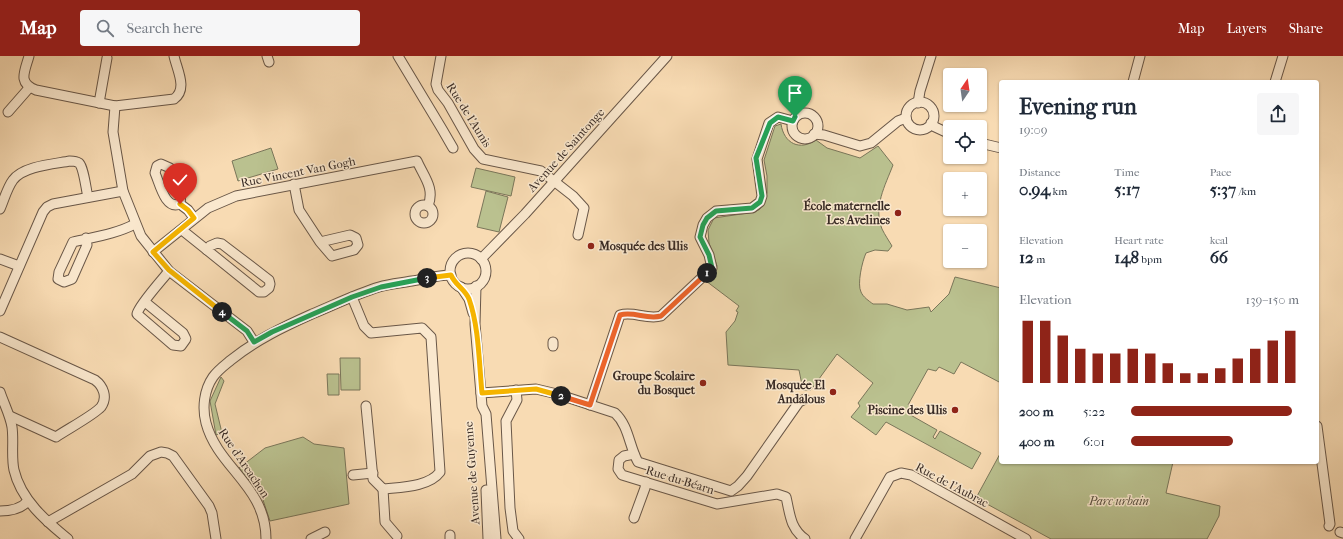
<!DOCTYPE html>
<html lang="en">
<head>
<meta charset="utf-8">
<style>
  body { margin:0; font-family:"IM FELL French Canon",serif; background:#f6f6f7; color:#1f2937; height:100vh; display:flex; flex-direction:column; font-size:15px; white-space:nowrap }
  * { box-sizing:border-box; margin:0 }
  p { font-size:13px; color:#747a83 }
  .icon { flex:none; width:22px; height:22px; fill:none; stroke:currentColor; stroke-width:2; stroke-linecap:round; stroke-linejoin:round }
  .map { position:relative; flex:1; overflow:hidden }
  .drawer { position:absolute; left:999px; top:24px; width:320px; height:384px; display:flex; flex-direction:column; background:#fff; border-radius:4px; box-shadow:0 1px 3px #0004 }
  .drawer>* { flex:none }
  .needle { width:26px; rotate:13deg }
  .buttons { position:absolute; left:943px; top:12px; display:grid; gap:8px }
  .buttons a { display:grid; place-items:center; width:44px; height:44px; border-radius:4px; background:#fff; box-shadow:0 1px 3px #0004; font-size:20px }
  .pin { position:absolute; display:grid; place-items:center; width:34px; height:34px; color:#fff; margin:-41px -17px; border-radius:50% 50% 50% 0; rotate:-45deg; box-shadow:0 0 4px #0007 }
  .pin .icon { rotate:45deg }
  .km { position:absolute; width:20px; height:20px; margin:-10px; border-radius:50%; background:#222; color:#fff; font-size:11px; line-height:20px; text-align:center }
  .round { display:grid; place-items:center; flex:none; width:42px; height:42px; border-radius:4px; background:#f6f6f7 }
  .head { display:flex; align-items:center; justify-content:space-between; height:68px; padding:0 20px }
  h1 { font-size:22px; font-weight:800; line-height:30px }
  .metrics { display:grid; grid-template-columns:repeat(3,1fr); gap:6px; height:68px; padding:4px 20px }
  .metrics div { display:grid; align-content:center }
  .metrics b { font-size:17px; font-weight:800 }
  .metrics small { font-size:11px; font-weight:400 }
  .metrics p { font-size:11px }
  .chart { height:112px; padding:8px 20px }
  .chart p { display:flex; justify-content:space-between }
  .chart svg { width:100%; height:72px; margin-top:4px; stroke:#8f2418; stroke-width:6 }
  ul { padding:0 20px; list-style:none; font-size:13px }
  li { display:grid; grid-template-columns:64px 48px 1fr; align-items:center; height:30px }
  li i { height:10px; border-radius:5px; background:#8f2418 }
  header { display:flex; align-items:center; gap:24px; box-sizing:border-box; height:56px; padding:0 20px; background:#8f2418; color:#fff }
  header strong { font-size:19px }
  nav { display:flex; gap:22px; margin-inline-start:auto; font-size:14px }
  .search { width:280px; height:36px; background:#f6f6f7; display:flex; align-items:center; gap:10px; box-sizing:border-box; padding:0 14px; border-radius:4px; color:#747a83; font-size:15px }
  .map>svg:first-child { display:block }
  .green { fill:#bac18f; stroke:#7a765a }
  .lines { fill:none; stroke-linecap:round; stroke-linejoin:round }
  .minor-casing { stroke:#695748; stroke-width:11 }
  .minor { stroke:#fae8ce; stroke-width:9 }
  .split-1-casing { stroke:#fff; stroke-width:8 }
  .split-2-casing { stroke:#fff; stroke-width:8 }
  .split-3-casing { stroke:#fff; stroke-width:8 }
  .split-4-casing { stroke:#fff; stroke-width:8 }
  .split-5-casing { stroke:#fff; stroke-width:8 }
  .split-1 { stroke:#22a559; stroke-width:5 }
  .split-2 { stroke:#f0652b; stroke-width:5 }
  .split-3 { stroke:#f5b400; stroke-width:5 }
  .split-4 { stroke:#22a559; stroke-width:5 }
  .split-5 { stroke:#f5b400; stroke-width:5 }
  .poi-dot { fill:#8f2418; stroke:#fae8ce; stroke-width:1.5 }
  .labels { text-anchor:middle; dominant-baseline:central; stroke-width:3; stroke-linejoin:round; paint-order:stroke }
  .street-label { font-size:12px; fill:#392b25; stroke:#fae8ce }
  .poi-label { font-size:12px; font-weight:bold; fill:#392b25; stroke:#fae8ce; text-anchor:end }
  .park-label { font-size:12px; font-style:italic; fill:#595040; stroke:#fae8ce }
</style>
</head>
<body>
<header>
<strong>Map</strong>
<div class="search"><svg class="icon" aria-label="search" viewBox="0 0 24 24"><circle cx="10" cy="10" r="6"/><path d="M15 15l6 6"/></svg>Search here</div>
<nav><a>Map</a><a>Layers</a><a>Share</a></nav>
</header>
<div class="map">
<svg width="1343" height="483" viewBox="0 0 1343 483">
  <rect width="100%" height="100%" fill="#f8dbb3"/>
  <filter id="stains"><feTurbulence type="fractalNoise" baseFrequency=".005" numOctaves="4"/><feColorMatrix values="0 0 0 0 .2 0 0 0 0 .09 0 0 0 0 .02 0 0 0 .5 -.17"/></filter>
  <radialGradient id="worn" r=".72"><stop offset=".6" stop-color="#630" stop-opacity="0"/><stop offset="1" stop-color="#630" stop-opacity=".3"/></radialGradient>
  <!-- green -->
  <g class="green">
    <path d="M781,68C784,88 800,95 816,84L827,92L860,102L878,90L893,109C885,130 873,151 882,173C885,179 889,185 892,190L888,195L875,194L866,197C862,206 857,228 861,236C863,241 869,245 873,248H887L907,254L929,251L931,256L949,238L955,221L1001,232V327L961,306L954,318L939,311L936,315L928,313L908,349L910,350L907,357L937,374L933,381L935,383L940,375L981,397L972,413L886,366L876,379L851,361L860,350L858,347L873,327L837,298L811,334H803L799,314L728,309L726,276L735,265L738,256L736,255L739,250L706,225L713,217L717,210L709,187L708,174L714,162L755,156L760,153L767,137V120L764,104L775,70Z"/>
    <polygon points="271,92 278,113 238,125 232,105"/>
    <polygon points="476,112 515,121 511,140 471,131"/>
    <polygon points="486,135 508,141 499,176 477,171"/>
    <polygon points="340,302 360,302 360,334 341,334"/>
    <polygon points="327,318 339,318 339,339 328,339"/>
    <polygon points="221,321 224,325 215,348 222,377 216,379 210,345"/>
    <polygon points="303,381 314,388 344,392 349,448 270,465 263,444 239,412 265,392"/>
    <polygon points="1001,396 1001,406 1173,406 1166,437 1220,450 1219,460 1207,483 1051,483 976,442"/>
  </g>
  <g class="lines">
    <!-- minor casing -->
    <g class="minor-casing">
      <g id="minor">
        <path d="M29,0C25,15 17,27 36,34L115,50L174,43C188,33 177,14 174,0"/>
        <polyline points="267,0 269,6"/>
        <polyline points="398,0 442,73 453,92"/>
        <polyline points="441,0 436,28 438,34 448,47 474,93 483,103 541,115 573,140 584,152 578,179"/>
        <polyline points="1133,26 1140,0"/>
        <polyline points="1275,26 1283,0"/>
        <circle cx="920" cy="60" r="14"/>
        <polyline points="99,47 107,2"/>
        <polyline points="918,47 920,35 931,0"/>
        <polyline points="115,50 113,76 123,135 141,180 169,215 247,275 254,286"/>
        <polyline points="8,56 29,32"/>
        <circle cx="805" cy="70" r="13"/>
        <polyline points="931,67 935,71 950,78"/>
        <polyline points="814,78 824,79 860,90 871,87 898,65 906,62"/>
        <polyline points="980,87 1001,92"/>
        <path d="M161,108L170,112L181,137L180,148C165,154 160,128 155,117L157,110Z"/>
        <polyline points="294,128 299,154 320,186 350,179 356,182 358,189 354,194 332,200 320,186"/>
        <polyline points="180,148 188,154 194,162"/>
        <circle cx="424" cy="158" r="9"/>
        <path d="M0,153C4,144 7,132 13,124C23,110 54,108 70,105C72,105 76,105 79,107C84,112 86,134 88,141"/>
        <polyline points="182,174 207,194"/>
        <path d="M86,182L87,189L72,223L64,226L58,223L59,216L73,186C94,181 116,178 135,168"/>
        <polygon points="217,187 222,188 269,224 270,228 269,232 264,236 259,236 207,194 210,190"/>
        <path d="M153,196L208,152L236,140L417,105C424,121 435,132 428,150"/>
        <circle cx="468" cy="215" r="18"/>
        <polyline points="0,203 19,210"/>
        <polyline points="481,203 525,158 667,0"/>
        <polyline points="476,230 475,268 482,350 486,358 496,483"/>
        <polyline points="461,231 469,243 473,257"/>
        <path d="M352,241L364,270L371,277L422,272L431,281L440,416C429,431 401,431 383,433L373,423L366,350"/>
        <path d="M145,246L183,277L186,283L181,290L173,289L137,258C139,249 162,224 169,215"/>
        <polyline points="0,255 43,156 47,151 53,148 123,135"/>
        <path d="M0,281L95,324C103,330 108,341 101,351C94,359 66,374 56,381L10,360"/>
        <polyline points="553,286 553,290"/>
        <polyline points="516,334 517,344 506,365 510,452 513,475 519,483"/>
        <path d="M0,336C4,348 10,359 12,371C14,385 11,400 14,414C21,444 46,465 68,483"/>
        <path d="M481,337L536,333L557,338L615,357C629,370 629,390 638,406L731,435L738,430L747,420L799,346L805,343"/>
        <path d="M590,349L620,259C634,255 647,264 661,260L712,212L709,199L700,181L703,169L707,162L716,155L752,152L760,146L762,140L757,103L769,67L778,61L793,65"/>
        <polyline points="1317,370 1330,468 1329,470"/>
        <path d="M634,398L624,400L619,404L618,413L622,419L717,448L777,438L786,441C790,458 790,472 805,483"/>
        <polyline points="353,419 373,417"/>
        <polyline points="383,433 385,466 397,480"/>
        <polyline points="486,434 488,483"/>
        <path d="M0,455C10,455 21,453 28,445"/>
        <polyline points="634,462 645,432 646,426"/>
        <polyline points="48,466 132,418 150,400 161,396 167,397 173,400 209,450 212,457 216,483"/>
        <polyline points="1340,476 1343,477"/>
        <polyline points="450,479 450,483"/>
        <path d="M266,483C266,430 218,412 206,367C202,352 204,334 213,321C218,314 225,309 231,304C256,284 283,271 312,258C334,249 356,238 379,231C390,228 401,227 412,225C425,223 438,219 451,219"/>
        <polyline points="311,483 325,476"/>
        <polyline points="855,483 890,421 901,417 911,419 1026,483"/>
      </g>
    </g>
    <!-- minor -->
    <use href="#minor" class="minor"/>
  </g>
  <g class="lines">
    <!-- split-1 casing -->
    <g class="split-1-casing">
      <polyline id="split-1" points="707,217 712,212 709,199 700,181 703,169 707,162 716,155 752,152 760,146 762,140 756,102 770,67 778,61 793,65 795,61"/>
    </g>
    <!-- split-2 casing -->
    <g class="split-2-casing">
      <path id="split-2" d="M561,340L590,349L620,259C634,255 647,264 661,260L707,217"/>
    </g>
    <!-- split-3 casing -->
    <g class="split-3-casing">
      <path id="split-3" d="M427,222L451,219C455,229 465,233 469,243C479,271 479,307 482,337L536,333L561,340"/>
    </g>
    <!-- split-4 casing -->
    <g class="split-4-casing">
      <polyline id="split-4" points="222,256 247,275 254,286 272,276 352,241 381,231 427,222"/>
    </g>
    <!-- split-5 casing -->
    <g class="split-5-casing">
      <polyline id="split-5" points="180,148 188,154 194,162 153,196 169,214 222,256"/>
    </g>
    <!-- split-1 -->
    <use href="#split-1" class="split-1"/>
    <!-- split-2 -->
    <use href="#split-2" class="split-2"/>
    <!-- split-3 -->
    <use href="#split-3" class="split-3"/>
    <!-- split-4 -->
    <use href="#split-4" class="split-4"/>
    <!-- split-5 -->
    <use href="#split-5" class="split-5"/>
  </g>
  <!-- markers -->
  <g class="poi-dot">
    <circle cx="898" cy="157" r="4"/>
    <circle cx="591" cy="190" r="4"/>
    <circle cx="703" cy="327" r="4"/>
    <circle cx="833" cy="336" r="4"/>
    <circle cx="955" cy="354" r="4"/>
  </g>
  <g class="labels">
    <!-- street labels -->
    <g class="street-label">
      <text transform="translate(469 59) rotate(58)">Rue de l'Aunis</text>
      <text transform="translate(566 94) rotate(-48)">Avenue de Saintonge</text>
      <text transform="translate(298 116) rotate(-11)">Rue Vincent Van Gogh</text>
      <text transform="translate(244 407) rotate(56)">Rue d'Arcachon</text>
      <text transform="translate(472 417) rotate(-94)">Avenue de Guyenne</text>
      <text transform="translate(680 424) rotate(17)">Rue du Béarn</text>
      <text transform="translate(952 429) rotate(28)">Rue de l'Aubrac</text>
    </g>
    <!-- poi labels -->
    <g class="poi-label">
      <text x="890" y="150">École maternelle<tspan x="890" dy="14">Les Avelines</tspan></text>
      <text x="599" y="190" text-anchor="start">Mosquée des Ulis</text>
      <text x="695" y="320">Groupe Scolaire<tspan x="695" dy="14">du Bosquet</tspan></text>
      <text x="825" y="329">Mosquée El<tspan x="825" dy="14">Andalous</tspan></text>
      <text x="947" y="354">Piscine des Ulis</text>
    </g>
    <!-- park labels -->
    <g class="park-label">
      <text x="1119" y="445">Parc urbain</text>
    </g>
  </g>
  <rect width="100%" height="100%" filter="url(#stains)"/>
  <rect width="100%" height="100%" fill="url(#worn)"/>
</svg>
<div class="buttons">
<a><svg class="needle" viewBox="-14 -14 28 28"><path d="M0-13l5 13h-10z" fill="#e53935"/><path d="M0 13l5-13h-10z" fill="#747a83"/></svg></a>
<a><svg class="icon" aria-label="locate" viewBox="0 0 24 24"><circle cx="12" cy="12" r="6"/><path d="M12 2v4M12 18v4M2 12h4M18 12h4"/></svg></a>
<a>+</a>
<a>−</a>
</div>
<div class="pin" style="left:795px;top:61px;background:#1e9e55"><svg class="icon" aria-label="arrive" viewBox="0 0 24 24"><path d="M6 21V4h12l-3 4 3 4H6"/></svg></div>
<div class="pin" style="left:180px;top:148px;background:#d93025"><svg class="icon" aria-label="check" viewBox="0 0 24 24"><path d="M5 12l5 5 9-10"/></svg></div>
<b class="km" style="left:707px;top:217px">1</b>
<b class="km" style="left:561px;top:340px">2</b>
<b class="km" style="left:427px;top:222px">3</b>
<b class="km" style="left:222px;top:256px">4</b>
<section class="drawer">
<div class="head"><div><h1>Evening run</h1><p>19:09</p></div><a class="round"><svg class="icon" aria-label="share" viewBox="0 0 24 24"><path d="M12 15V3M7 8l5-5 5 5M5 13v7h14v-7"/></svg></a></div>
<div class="metrics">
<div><p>Distance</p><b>0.94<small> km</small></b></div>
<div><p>Time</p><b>5:17</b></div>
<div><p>Pace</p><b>5:37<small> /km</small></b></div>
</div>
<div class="metrics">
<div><p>Elevation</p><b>12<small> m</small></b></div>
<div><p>Heart rate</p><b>148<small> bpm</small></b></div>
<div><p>kcal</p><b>66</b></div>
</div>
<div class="chart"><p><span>Elevation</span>139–150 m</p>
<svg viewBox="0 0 160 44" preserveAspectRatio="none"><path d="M5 44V6M15 44V6M25 44V15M35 44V23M45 44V26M55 44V26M65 44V23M75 44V26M85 44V32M95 44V38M105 44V38M115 44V35M125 44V29M135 44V23M145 44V18M155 44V12"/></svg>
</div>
<ul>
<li><b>200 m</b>5:22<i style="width:96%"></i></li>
<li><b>400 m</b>6:01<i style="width:61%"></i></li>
</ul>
</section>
</div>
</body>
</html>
